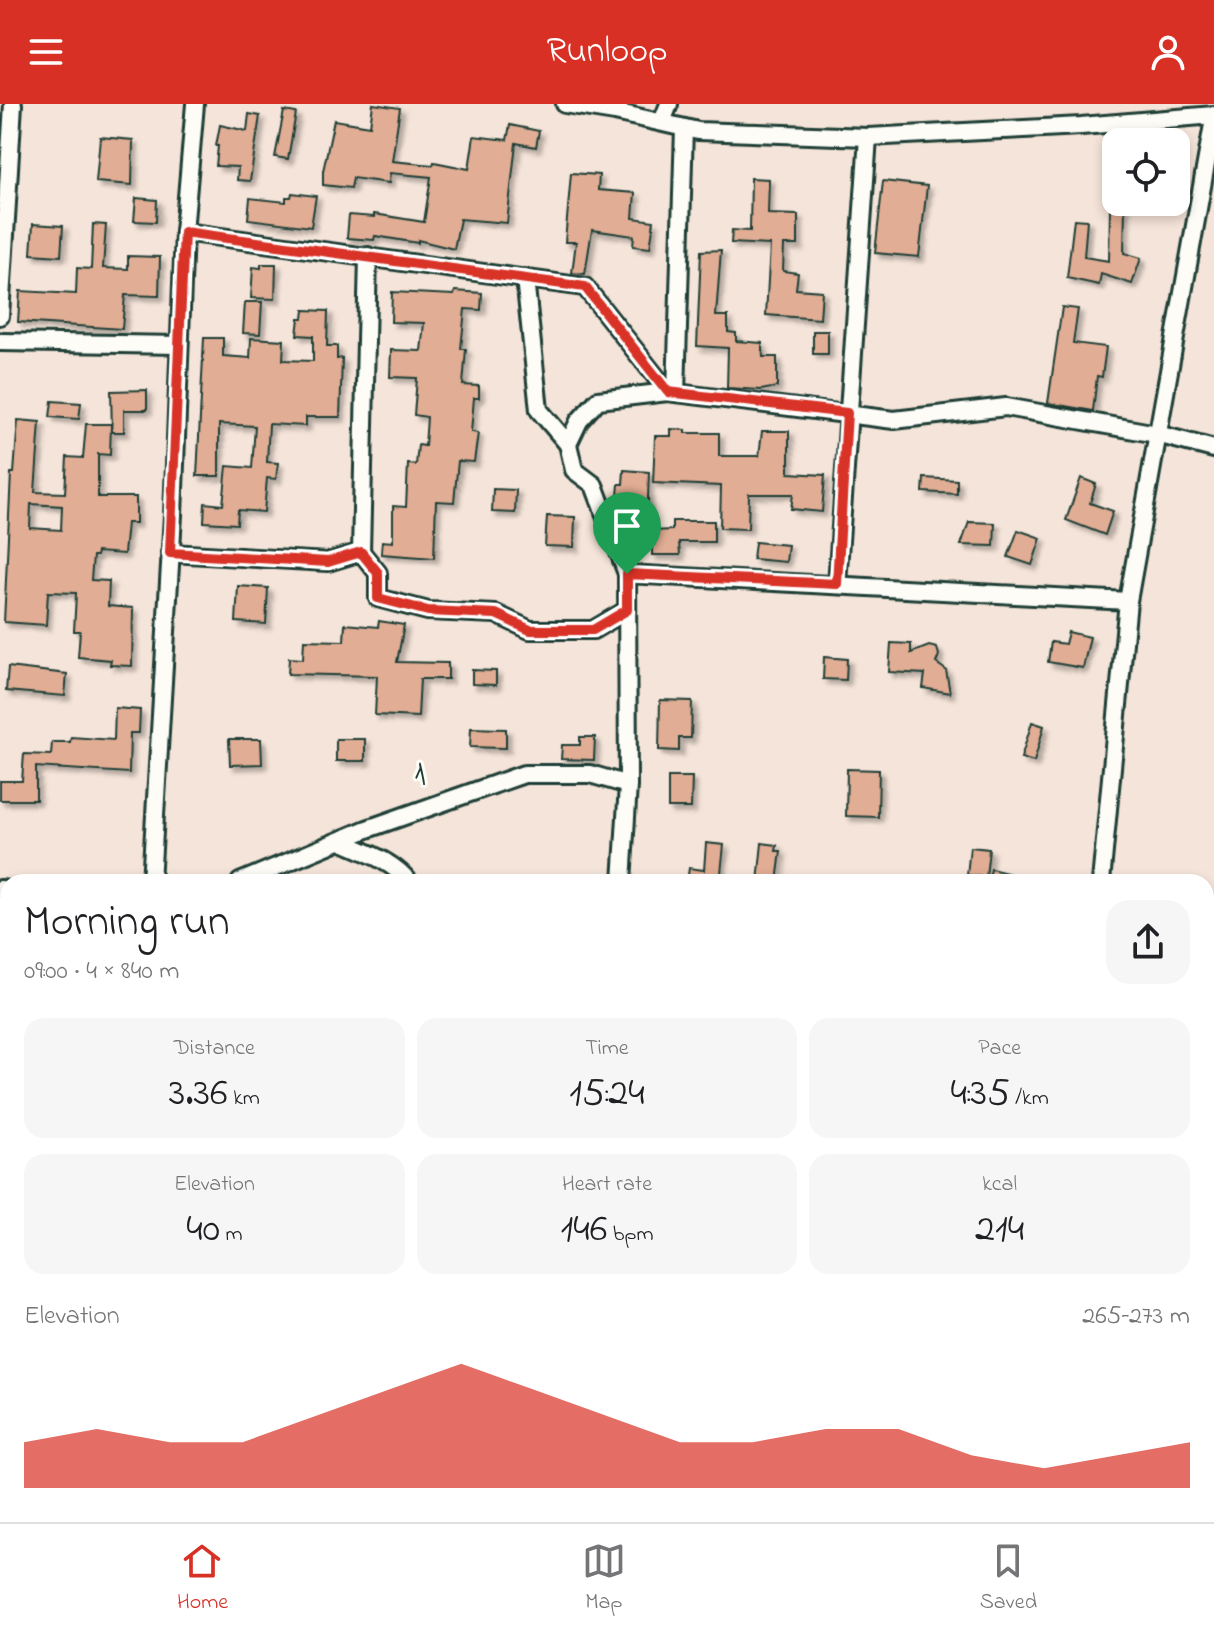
<!DOCTYPE html>
<html lang="en">
<head>
<meta charset="utf-8">
<style>
  body { margin:0; font-family:"Indie Flower",sans-serif; background:#f6f6f6; color:#202124; height:100vh; display:flex; flex-direction:column; font-size:30px; white-space:nowrap }
  * { box-sizing:border-box; margin:0 }
  p { font-size:26px; color:#757577 }
  .icon { flex:none; width:44px; height:44px; fill:none; stroke:currentColor; stroke-width:2; stroke-linecap:round; stroke-linejoin:round }
  .map { position:relative; flex:1; overflow:hidden }
  .side { position:absolute; left:0px; top:770px; width:1214px; height:648px; display:flex; flex-direction:column; background:#fff; border-radius:24px 24px 0 0; box-shadow:0 4px 12px #0003 }
  .side>* { flex:none }
  .buttons { position:absolute; left:1102px; top:24px; display:grid; gap:16px }
  .buttons a { display:grid; place-items:center; width:88px; height:88px; border-radius:16px; background:#fff; box-shadow:0 4px 12px #0003; font-size:40px }
  .pin { position:absolute; display:grid; place-items:center; width:68px; height:68px; color:#fff; margin:-82px -34px; border-radius:50% 50% 50% 0; rotate:-45deg; box-shadow:0 0 8px #0007 }
  .pin .icon { rotate:45deg }
  .round { display:grid; place-items:center; flex:none; width:84px; height:84px; border-radius:24px; background:#f6f6f6 }
  .headline { display:flex; align-items:center; justify-content:space-between; height:136px; padding:0 24px }
  h1 { font-size:44px; font-weight:600; line-height:60px }
  .stats { display:grid; grid-template-columns:repeat(3,1fr); gap:12px; height:136px; padding:8px 24px }
  .stats div { display:grid; align-content:center; border-radius:20px; background:#f6f6f6; text-align:center }
  .stats b { font-size:40px; font-weight:600 }
  .stats small { font-size:22px; font-weight:400 }
  .stats p { font-size:22px }
  .chart { height:224px; padding:16px 24px }
  .chart p { display:flex; justify-content:space-between }
  .chart svg { width:100%; height:144px; margin-top:8px; fill:#d93025; opacity:.7 }
  header { display:flex; justify-content:space-between; align-items:center; height:104px; padding:0 24px; background:#d93025; color:#fff; font-size:36px; font-weight:600 }
  .tabs { display:flex; justify-content:space-around; align-items:center; height:112px; border-top:2px solid #e0e0e0; background:#fff; font-size:22px; color:#757577 }
  .tabs a { display:grid; justify-items:center; gap:4px }
  .tabs .current { color:#d93025 }
  .map>svg:first-child { display:block }
  .built { fill:#efd4c4 }
  .building { fill:#e1ad94; stroke:#1f3d34; stroke-width:2; fill-rule:evenodd; filter:url(#shadow) }
  .lines { fill:none; stroke-linecap:round; stroke-linejoin:round }
  .minor-casing { stroke:#1f3d34; stroke-width:22 }
  .minor { stroke:#fdfcf7; stroke-width:16 }
  .route-casing { stroke:#fff; stroke-width:16 }
  .route { stroke:#d93025; stroke-width:10 }
  .labels { text-anchor:middle; dominant-baseline:central; stroke-width:6; stroke-linejoin:round; paint-order:stroke }
  .street-label { font-size:36px; fill:#1f3d34; stroke:#fdfcf7 }
</style>
</head>
<body>
<header><svg class="icon" aria-label="menu" viewBox="0 0 24 24"><path d="M4 6h16M4 12h16M4 18h16"/></svg>Runloop<svg class="icon" aria-label="person" viewBox="0 0 24 24"><circle cx="12" cy="8" r="4"/><path d="M4 21q1-7 8-7t8 7"/></svg></header>
<div class="map">
<svg width="1214" height="1418" viewBox="0 0 1214 1418">
  <defs>
    <filter id="shadow"><feDropShadow dx="4.5" dy="4.5" stdDeviation="2" flood-color="#0004"/></filter>
  </defs>
  <rect width="100%" height="100%" fill="#f5e4d9"/>
  <filter id="ink" filterUnits="userSpaceOnUse"><feTurbulence type="fractalNoise" baseFrequency=".0125" numOctaves="2"/><feDisplacementMap in="SourceGraphic" scale="16" xChannelSelector="R" yChannelSelector="G"/><feConvolveMatrix kernelMatrix="1 2 1 2 8 2 1 2 1" color-interpolation-filters="sRGB"/></filter>
  <g filter="url(#ink)">
    <!-- built -->
    <g class="built">
      <polygon points="1206,861 1214,863 1214,1418 1043,1418 1044,1410 1206,1410"/>
      <polygon points="8,1403 8,1410 545,1410 548,1418 0,1418 0,1409"/>
    </g>
    <!-- building -->
    <g class="building">
      <polygon points="373,0 400,4 392,57 433,61 434,58 469,65 474,32 507,36 510,21 539,27 536,43 516,39 507,119 460,115 454,145 418,136 418,139 375,132 374,136 347,134 349,111 374,113 374,110 424,118 431,73 390,69 389,79 353,74 351,84 323,81 323,67 334,16 370,22"/>
      <polygon points="284,7 296,9 288,55 275,53"/>
      <polygon points="249,10 260,12 250,77 237,76 238,63 216,62 218,42 216,42 220,21 247,27"/>
      <polygon points="100,33 133,36 132,81 96,78"/>
      <polygon points="571,69 599,71 598,86 635,89 633,114 654,117 650,144 633,142 634,132 592,126 585,170 572,169 576,138 565,138"/>
      <polygon points="751,74 769,75 768,110 798,111 798,141 784,141 783,167 798,169 796,185 822,187 820,215 766,211 770,141 731,139 732,126 750,127"/>
      <polygon points="883,77 927,82 919,153 875,149"/>
      <polygon points="292,89 316,92 311,123 248,115 250,94 286,98 286,93 291,93"/>
      <polygon points="136,94 157,96 156,118 134,117"/>
      <polygon points="1110,102 1125,102 1124,149 1141,154 1132,180 1101,170 1099,181 1067,174 1074,115 1087,116 1084,153 1109,157"/>
      <polygon points="33,120 63,122 61,152 31,150"/>
      <polygon points="93,120 106,121 103,164 128,165 128,152 160,153 159,192 125,191 122,225 18,218 20,187 76,190 77,164 91,165"/>
      <polygon points="721,146 716,212 728,212 728,228 736,229 736,237 762,239 763,253 777,253 777,283 761,286 727,284 728,244 697,242 701,147"/>
      <polygon points="261,160 276,160 275,195 251,194 253,163 261,164"/>
      <polygon points="455,187 482,189 481,206 465,205 461,245 466,245 463,281 479,282 479,294 474,294 471,328 478,329 474,358 458,357 454,398 436,397 434,454 381,450 382,437 393,438 393,402 406,403 408,360 416,361 418,341 425,342 427,313 414,311 417,274 390,273 391,246 421,247 424,219 391,218 392,188 454,191"/>
      <polygon points="245,198 262,198 260,230 243,229"/>
      <polygon points="1062,203 1078,205 1073,239 1106,243 1102,273 1097,272 1093,307 1048,299"/>
      <polygon points="304,206 328,207 327,242 337,242 337,255 342,254 340,313 306,313 306,322 269,320 267,358 278,359 276,375 267,374 264,408 238,406 237,420 204,418 205,399 223,401 227,362 252,364 255,322 219,320 219,372 197,372 204,234 223,234 223,252 250,254 251,234 284,236 283,256 313,257 313,232 297,231 299,214 303,214"/>
      <rect x="813" y="227" width="15" height="23"/>
      <polygon points="147,286 147,306 124,306 124,328 112,328 111,287"/>
      <polygon points="52,297 81,299 79,315 50,313"/>
      <path d="M18,316L40,318L35,388L65,389L67,353L83,354L86,320H111L110,351L98,350V393H136V419H127L124,450L97,448L96,452H93L91,476L109,477L108,502L133,504L132,562L110,561L111,556L78,553L80,527H74L76,489L48,488L46,521L4,518L11,369H14ZM31,400L62,402L61,426L30,424Z"/>
      <polygon points="671,325 685,326 685,329 719,329 719,352 759,352 762,327 789,327 789,369 825,371 822,408 791,405 793,390 749,390 748,425 720,424 721,382 653,379 655,332 671,332"/>
      <polygon points="624,366 649,368 647,419 633,419 633,413 617,412 616,392 618,392 619,380 623,380"/>
      <polygon points="924,374 957,376 957,390 923,388"/>
      <polygon points="1081,374 1096,380 1090,399 1113,407 1105,431 1066,416"/>
      <polygon points="493,385 516,386 515,409 492,408"/>
      <polygon points="547,412 575,413 574,443 545,442"/>
      <polygon points="672,417 714,417 714,438 679,438 680,451 652,451 652,427 672,426"/>
      <polygon points="969,418 995,419 994,442 961,441"/>
      <polygon points="1018,426 1041,434 1032,461 1008,453"/>
      <polygon points="755,438 788,441 786,458 753,455"/>
      <polygon points="238,482 268,484 266,520 236,518"/>
      <polygon points="379,517 404,521 397,558 448,559 448,575 420,575 418,613 375,611 377,572 288,570 289,554 303,555 304,536 344,537 345,520 378,523"/>
      <polygon points="1068,528 1090,533 1083,564 1048,558 1051,538 1065,540"/>
      <polygon points="891,539 911,540 911,549 929,542 937,544 939,551 936,559 946,566 950,589 923,584 925,570 889,568"/>
      <polygon points="824,553 847,555 846,576 823,575"/>
      <polygon points="8,563 67,570 65,592 6,587"/>
      <polygon points="472,566 496,567 496,581 472,580"/>
      <polygon points="660,596 692,597 691,634 679,634 679,647 659,646"/>
      <polygon points="115,604 140,606 139,629 130,629 129,669 36,663 36,696 0,696 0,677 22,677 24,650 51,651 52,638 70,638 71,633 114,636"/>
      <polygon points="1032,618 1044,622 1034,658 1021,654"/>
      <polygon points="471,624 506,625 506,644 470,643"/>
      <polygon points="580,633 595,633 594,656 561,655 562,641 580,641"/>
      <polygon points="229,635 261,635 262,660 230,661"/>
      <rect x="336" y="635" width="29" height="22"/>
      <polygon points="847,665 879,666 878,713 846,712"/>
      <polygon points="668,673 692,673 691,704 668,704"/>
      <polygon points="706,739 724,741 720,778 687,777 689,764 704,766"/>
      <polygon points="762,739 777,741 776,747 781,747 777,778 758,778"/>
      <polygon points="970,743 989,745 986,773 967,771"/>
      <polygon points="991,765 1027,774 1026,778 988,778"/>
    </g>
    <g class="lines">
      <!-- minor casing -->
      <g class="minor-casing">
        <g id="minor">
          <polyline points="565,0 615,8 698,27 868,33 1081,22 1214,11"/>
          <polyline points="662,18 669,0"/>
          <polyline points="184,128 585,183 668,288 894,316 1006,303 1157,330 1214,345"/>
          <polyline points="525,174 539,306 568,340"/>
          <polyline points="0,212 13,0"/>
          <polyline points="0,238 179,241"/>
          <polyline points="676,289 684,24"/>
          <polyline points="361,448 378,469 378,494 428,507 496,510 530,526 593,526 627,506"/>
          <polyline points="170,449 328,458 361,448 368,152"/>
          <polyline points="627,470 594,381 574,366 568,340 579,317 598,296 668,288"/>
          <polyline points="837,480 868,33"/>
          <path d="M340,737C363,747 393,757 409,778"/>
          <polyline points="151,778 173,411 184,128 195,0"/>
          <polyline points="240,778 367,725 524,670 590,670 628,681"/>
          <polyline points="622,778 628,681 627,470 1128,497"/>
          <polyline points="1101,778 1128,497 1214,15"/>
          <polyline points="0,785 8,786"/>
          <polyline points="1206,810 1214,812"/>
          <polyline points="0,962 8,963"/>
          <polyline points="0,1146 8,1147"/>
          <polyline points="218,1410 219,1418"/>
          <polyline points="1015,1418 1015,1410"/>
        </g>
      </g>
      <!-- minor -->
      <use href="#minor" class="minor"/>
    </g>
  </g>
  <g class="lines" filter="url(#ink)">
    <!-- route casing -->
    <g class="route-casing">
      <polygon id="route" points="184,128 585,183 668,288 847,309 837,480 627,470 627,506 593,526 530,526 496,510 428,507 378,494 378,469 361,448 328,458 170,449"/>
    </g>
    <!-- route -->
    <use href="#route" class="route"/>
  </g>
  <g class="labels">
    <!-- street labels -->
    <g class="street-label">
      <text transform="translate(420 672) rotate(-19)">1</text>
    </g>
  </g>
</svg>
<div class="buttons">
<a><svg class="icon" aria-label="locate" viewBox="0 0 24 24"><circle cx="12" cy="12" r="6"/><path d="M12 2v4M12 18v4M2 12h4M18 12h4"/></svg></a>
</div>
<div class="pin" style="left:627px;top:470px;background:#1e9e55"><svg class="icon" aria-label="arrive" viewBox="0 0 24 24"><path d="M6 21V4h12l-3 4 3 4H6"/></svg></div>
<section class="side">
<div class="headline"><div><h1>Morning run</h1><p>09:00 · 4 × 840 m</p></div><a class="round"><svg class="icon" aria-label="share" viewBox="0 0 24 24"><path d="M12 15V3M7 8l5-5 5 5M5 13v7h14v-7"/></svg></a></div>
<div class="stats">
<div><p>Distance</p><b>3.36<small> km</small></b></div>
<div><p>Time</p><b>15:24</b></div>
<div><p>Pace</p><b>4:35<small> /km</small></b></div>
</div>
<div class="stats">
<div><p>Elevation</p><b>40<small> m</small></b></div>
<div><p>Heart rate</p><b>146<small> bpm</small></b></div>
<div><p>kcal</p><b>214</b></div>
</div>
<div class="chart"><p><span>Elevation</span>265–273 m</p>
<svg viewBox="0 0 160 44" preserveAspectRatio="none"><path d="M0 44V30L10 26L20 30L30 30L40 22L50 14L60 6L70 14L80 22L90 30L100 30L110 26L120 26L130 34L140 38L150 34L160 30V44z"/></svg>
</div>
</section>
</div>
<nav class="tabs">
<a class="current"><svg class="icon" aria-label="home" viewBox="0 0 24 24"><path d="M3 11l9-7 9 7M6 9v11h12V9"/></svg>Home</a>
<a><svg class="icon" aria-label="map" viewBox="0 0 24 24"><path d="M3 6l6-2 6 2 6-2v14l-6 2-6-2-6 2zM9 4v14M15 6v14"/></svg>Map</a>
<a><svg class="icon" aria-label="saved" viewBox="0 0 24 24"><path d="M7 4h10v16l-5-4-5 4z"/></svg>Saved</a>
</nav>
</body>
</html>
